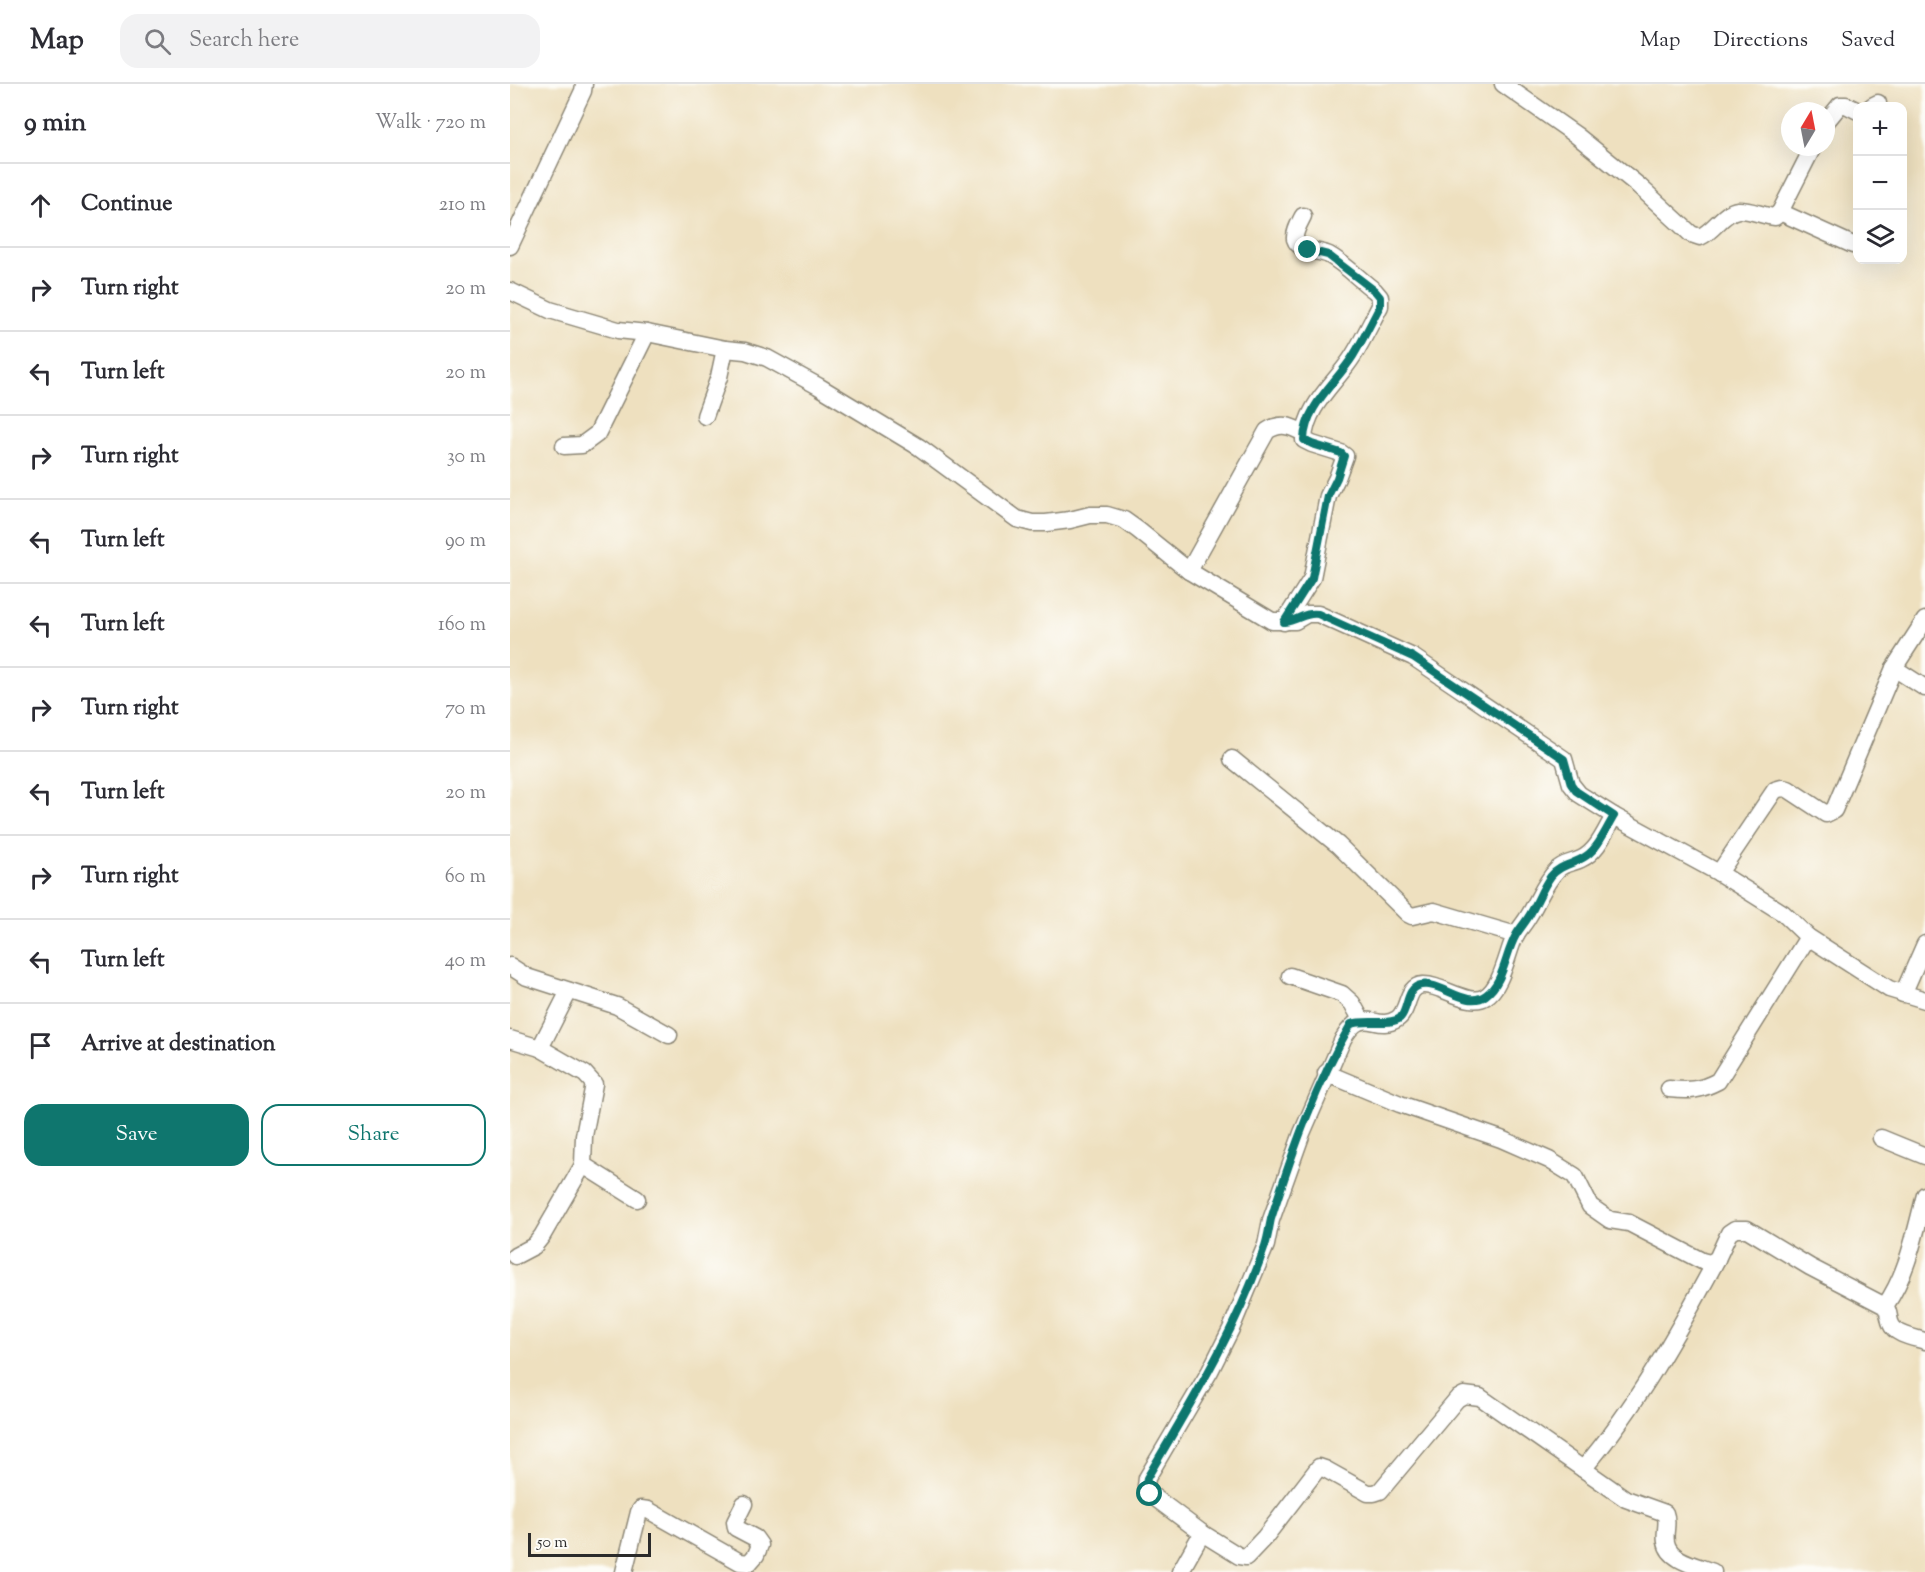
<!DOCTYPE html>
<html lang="en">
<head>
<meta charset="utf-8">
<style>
	:root { --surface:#fff; --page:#f2f2f3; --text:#2b2b33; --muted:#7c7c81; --line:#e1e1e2; --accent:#0f766e }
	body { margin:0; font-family:"Sorts Mill Goudy",serif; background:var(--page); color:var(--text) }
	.controls { position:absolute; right:18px; top:18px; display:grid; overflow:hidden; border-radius:12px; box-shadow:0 6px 24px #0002 }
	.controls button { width:54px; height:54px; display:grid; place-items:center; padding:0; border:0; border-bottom:2px solid var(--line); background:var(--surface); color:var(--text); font:30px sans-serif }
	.compass { position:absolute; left:1271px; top:18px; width:54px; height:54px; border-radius:50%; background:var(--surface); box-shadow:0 6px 24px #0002; rotate:10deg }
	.scale { position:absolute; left:18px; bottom:15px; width:123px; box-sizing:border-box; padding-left:6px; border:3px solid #2b2b2b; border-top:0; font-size:16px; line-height:21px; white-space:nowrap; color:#2b2b2b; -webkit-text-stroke:4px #fdfcf7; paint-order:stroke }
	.stop { position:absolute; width:18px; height:18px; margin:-14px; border:4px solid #0f766e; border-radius:50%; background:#fff }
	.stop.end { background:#0f766e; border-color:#fff; box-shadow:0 2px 6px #0008 }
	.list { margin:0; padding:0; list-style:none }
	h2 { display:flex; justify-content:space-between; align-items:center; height:78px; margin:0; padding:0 24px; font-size:26px }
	h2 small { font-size:20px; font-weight:400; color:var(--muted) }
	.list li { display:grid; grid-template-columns:39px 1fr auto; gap:18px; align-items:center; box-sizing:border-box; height:84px; padding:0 24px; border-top:2px solid var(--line) }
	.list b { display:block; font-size:22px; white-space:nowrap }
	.list em { font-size:20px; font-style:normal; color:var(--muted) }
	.actions { display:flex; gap:12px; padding:18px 24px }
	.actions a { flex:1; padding:14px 0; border:2px solid var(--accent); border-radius:18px; text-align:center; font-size:21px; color:var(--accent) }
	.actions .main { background:var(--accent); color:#fff }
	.icon { flex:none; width:33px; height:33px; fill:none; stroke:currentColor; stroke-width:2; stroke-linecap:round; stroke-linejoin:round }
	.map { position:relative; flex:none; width:1415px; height:1488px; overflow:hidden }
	header { display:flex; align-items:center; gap:36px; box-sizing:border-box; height:84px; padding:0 30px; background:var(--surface); border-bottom:2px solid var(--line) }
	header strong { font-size:28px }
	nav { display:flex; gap:33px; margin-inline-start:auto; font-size:21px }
	.search { width:420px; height:54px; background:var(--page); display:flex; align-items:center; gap:15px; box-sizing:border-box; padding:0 21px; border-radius:18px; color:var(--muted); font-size:22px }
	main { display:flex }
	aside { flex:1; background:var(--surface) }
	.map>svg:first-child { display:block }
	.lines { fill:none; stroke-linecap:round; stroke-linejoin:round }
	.minor-casing { stroke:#8c8675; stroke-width:19 }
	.minor { stroke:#fff; stroke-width:16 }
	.route { stroke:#0f766e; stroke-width:8 }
</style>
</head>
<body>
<header>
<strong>Map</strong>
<div class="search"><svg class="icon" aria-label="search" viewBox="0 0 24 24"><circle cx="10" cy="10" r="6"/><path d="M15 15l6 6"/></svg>Search here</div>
<nav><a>Map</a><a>Directions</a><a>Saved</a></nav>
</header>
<main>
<aside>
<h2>9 min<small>Walk · 720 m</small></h2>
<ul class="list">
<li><svg class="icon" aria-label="ahead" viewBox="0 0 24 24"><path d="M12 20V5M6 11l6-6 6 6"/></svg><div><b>Continue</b></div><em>210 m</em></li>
<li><svg class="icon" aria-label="right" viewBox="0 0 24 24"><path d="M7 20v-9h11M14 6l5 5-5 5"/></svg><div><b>Turn right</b></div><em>20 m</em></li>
<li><svg class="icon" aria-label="left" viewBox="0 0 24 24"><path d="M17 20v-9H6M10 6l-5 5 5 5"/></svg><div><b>Turn left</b></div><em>20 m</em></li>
<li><svg class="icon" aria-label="right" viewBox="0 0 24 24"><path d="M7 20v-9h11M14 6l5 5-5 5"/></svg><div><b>Turn right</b></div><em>30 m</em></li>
<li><svg class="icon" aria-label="left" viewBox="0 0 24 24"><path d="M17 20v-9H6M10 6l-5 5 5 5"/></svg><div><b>Turn left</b></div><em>90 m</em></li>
<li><svg class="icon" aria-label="left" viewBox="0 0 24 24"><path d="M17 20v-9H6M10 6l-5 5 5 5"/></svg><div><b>Turn left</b></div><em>160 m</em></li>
<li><svg class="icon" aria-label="right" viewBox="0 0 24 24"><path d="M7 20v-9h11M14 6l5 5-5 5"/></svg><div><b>Turn right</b></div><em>70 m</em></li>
<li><svg class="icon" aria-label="left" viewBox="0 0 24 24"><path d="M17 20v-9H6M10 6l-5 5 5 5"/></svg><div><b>Turn left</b></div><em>20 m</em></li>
<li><svg class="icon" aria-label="right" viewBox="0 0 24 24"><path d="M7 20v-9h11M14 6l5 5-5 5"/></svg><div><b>Turn right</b></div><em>60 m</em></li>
<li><svg class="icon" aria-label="left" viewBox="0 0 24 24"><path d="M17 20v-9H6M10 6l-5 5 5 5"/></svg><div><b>Turn left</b></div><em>40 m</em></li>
<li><svg class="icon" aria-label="arrive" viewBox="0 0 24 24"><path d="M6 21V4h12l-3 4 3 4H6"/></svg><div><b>Arrive at destination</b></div></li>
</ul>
<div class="actions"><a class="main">Save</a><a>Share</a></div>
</aside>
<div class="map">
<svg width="1415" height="1488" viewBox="0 0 1415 1488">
	<rect width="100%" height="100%" fill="#fdfcf7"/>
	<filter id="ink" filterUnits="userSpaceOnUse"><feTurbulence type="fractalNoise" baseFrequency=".0167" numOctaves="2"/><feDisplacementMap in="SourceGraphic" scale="12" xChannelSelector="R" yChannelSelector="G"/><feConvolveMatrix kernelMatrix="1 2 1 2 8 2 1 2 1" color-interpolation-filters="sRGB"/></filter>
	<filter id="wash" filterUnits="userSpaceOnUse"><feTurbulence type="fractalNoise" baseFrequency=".008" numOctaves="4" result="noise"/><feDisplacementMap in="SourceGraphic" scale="24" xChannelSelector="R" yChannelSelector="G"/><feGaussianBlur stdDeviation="1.35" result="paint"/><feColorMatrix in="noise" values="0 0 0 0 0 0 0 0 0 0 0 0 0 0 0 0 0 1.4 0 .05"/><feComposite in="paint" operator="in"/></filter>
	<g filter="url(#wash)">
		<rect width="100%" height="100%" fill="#eee0bf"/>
	</g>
	<g filter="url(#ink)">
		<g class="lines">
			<g class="minor-casing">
				<g id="minor">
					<path d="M993,0L1066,51L1129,102L1181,150L1190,153C1205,146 1213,128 1228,126C1240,125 1252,132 1265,133L1270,128L1303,63"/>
					<path d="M1362,22L1368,19"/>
					<path d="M1316,38L1330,21H1336L1348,27"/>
					<path d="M1270,128L1343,161"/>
					<path d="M0,162L73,7L74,0"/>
					<path d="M0,207L40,226L108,246L137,249L215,265L235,267L257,274L308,302L409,363L507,435L522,439H536L560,436L580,431H597L614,436L628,446L679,487L762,537H785L797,530H808L903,573L1054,675L1061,700L1069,710L1104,732L1209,789L1273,829L1298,853L1379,905L1415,916"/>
					<path d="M195,332L209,293L215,265"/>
					<path d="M54,362L72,361L87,350L137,249"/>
					<path d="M679,487L757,347C771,338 780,342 794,349"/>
					<path d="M774,538L802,494L818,412L827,394L835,372L831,369L802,360L794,356C795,322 826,299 843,272C853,256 861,239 870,222V213L865,207C850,196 835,180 819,171C809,166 789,168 785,155C784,148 790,138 793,132"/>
					<path d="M1384,584L1415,604"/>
					<path d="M722,675L828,761L898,830L902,832L924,827L1006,851"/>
					<path d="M1209,789L1265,706L1272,704L1278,705L1316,730L1324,726L1384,584L1415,536"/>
					<path d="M0,882L17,893L107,922L159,951"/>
					<path d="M780,892L832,910L842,919L852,937"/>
					<path d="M59,907L30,964L75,990L84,1000L74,1052L73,1081L127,1115"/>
					<path d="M1393,910L1415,860"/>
					<path d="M0,955L30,964"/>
					<path d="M816,989L890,1020L991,1055L1039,1076L1065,1092L1080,1122L1100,1136L1119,1139L1192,1177L1200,1179L1207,1175L1219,1149L1225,1145H1237L1300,1183L1375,1222C1380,1229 1378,1234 1381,1240C1385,1251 1406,1254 1415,1257"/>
					<path d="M1159,1005C1179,1007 1189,1007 1208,997L1298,853"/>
					<path d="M1371,1054L1415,1072"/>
					<path d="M5,1172L24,1162L32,1152L73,1081"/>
					<path d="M1375,1222C1398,1189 1405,1149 1415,1111"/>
					<path d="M692,1449L729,1472L736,1473L755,1453L809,1383L815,1385L858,1409H864L870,1407L947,1315L954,1311L970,1313L1073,1385"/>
					<path d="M114,1488L129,1428L131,1425L138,1426L230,1478L239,1479L246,1471L250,1461L245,1454L226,1444L225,1438L234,1420"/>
					<path d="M670,1488L692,1449L640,1410L636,1402L637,1394L700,1287L721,1245L756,1161L761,1136L792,1049L833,955C854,919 865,949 887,935C900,927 895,902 913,901C931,900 959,923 975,913C992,903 997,869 1005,852C1009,845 1014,840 1018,833C1028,818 1034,799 1047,786C1053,779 1063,779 1071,775C1088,767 1095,747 1104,732"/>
					<path d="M1203,1488C1188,1482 1159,1477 1156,1458C1154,1448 1159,1439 1155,1429L1116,1415L1073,1385C1127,1322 1168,1248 1207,1175"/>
				</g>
			</g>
			<use href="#minor" class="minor"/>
		</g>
	</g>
	<g class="lines" filter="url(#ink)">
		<path class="route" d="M640,1410L636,1402L637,1394C681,1319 727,1245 755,1162C758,1153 759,1144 761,1135C782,1069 806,1000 841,940C856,935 881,942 890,934C899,925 895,904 911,901C931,897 957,926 976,911C994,898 995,870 1006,851C1010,844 1015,839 1019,832C1027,819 1032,804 1041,792C1051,780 1063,781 1076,772C1089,763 1096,745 1104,732L1066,707L1061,700L1054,675L903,573L808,530C794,528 788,537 774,538L802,494L818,412L827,394L834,372L831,369L802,360L794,356C795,322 826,299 843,272C853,256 861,239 870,222V213L865,207L818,171L798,166"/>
	</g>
</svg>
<div class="controls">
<button>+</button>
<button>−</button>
<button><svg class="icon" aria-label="layers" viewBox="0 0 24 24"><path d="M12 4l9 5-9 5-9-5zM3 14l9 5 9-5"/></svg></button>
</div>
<svg class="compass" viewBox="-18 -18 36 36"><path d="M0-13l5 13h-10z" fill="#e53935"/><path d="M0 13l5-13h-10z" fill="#7c7c81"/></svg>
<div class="scale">50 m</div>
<div class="stop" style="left:640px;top:1410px"></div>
<div class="stop end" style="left:798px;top:166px"></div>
</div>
</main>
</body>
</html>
